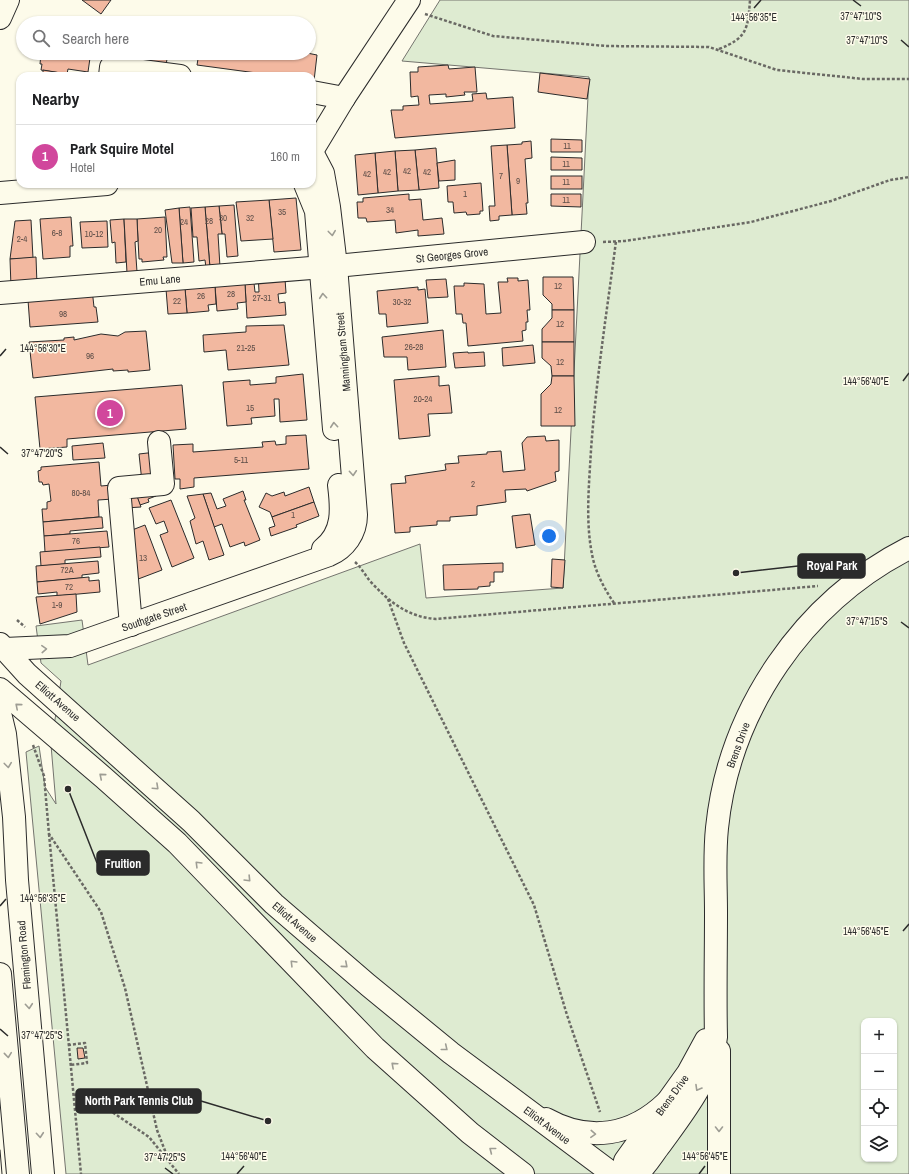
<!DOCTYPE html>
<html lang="en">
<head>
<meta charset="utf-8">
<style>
	:root { --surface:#fff; --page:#f6f6f6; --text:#202124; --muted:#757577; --line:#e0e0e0; --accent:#c62828 }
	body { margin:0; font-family:"Archivo Narrow",sans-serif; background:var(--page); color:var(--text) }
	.controls { position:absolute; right:12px; bottom:12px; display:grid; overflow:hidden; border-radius:8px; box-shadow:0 1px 3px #0004 }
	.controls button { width:36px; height:36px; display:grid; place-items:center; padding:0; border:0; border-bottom:1px solid var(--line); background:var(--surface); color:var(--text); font:20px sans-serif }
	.you { position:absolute; left:549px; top:536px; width:14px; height:14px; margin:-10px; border:3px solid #fff; border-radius:50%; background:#1a73e8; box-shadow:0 0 0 6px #1a73e833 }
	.badge { display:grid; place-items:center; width:26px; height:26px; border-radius:50%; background:var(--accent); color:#fff; font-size:13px; font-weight:700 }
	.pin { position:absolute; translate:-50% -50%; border:2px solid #fff; box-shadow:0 1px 4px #0006 }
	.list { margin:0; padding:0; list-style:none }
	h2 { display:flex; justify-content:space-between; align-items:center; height:52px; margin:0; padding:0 16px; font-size:17px }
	h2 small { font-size:13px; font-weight:400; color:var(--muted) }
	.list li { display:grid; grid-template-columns:26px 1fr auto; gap:12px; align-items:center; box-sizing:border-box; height:64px; padding:0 16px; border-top:1px solid var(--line) }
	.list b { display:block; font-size:15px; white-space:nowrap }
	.list p { margin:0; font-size:13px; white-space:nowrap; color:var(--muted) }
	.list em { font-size:13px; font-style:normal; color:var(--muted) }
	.icon { flex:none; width:22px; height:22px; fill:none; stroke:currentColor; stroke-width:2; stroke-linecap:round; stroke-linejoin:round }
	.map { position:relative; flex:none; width:909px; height:1174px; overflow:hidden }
	.search { position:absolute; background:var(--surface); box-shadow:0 1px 3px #0004; left:16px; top:16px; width:300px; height:44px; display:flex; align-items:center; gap:10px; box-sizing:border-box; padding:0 14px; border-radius:22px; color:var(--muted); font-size:15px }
	.panel { position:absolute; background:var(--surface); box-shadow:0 1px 3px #0004; left:16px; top:72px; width:300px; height:116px; border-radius:12px }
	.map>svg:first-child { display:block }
	.green { fill:#deebd1; stroke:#74746e; fill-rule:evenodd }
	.building { fill:#f2b8a0; stroke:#2b2b2b }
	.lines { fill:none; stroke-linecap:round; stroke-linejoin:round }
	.minor-casing { stroke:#2b2b2b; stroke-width:24 }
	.major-casing { stroke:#2b2b2b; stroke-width:24 }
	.highway-casing { stroke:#2b2b2b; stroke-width:24 }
	.path { stroke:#6a6964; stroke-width:2.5; stroke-dasharray:3 2; stroke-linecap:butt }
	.minor { stroke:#fdfbea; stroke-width:22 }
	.major { stroke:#fdfbea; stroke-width:22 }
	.highway { stroke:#fdfbea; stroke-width:22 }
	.tram { stroke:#2b2b2b; stroke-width:1 }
	.oneway { stroke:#9e9d94 }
	.ticks { fill:none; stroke:#2b2b2b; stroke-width:1.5 }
	.labels { text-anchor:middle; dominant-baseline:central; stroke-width:3; stroke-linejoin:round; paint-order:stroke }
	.number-label { font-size:9px; fill:#5d4e48 }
	.street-label { font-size:11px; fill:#2b2b2b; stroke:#fdfbea }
	.ticks-label { font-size:10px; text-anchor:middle; fill:#2b2b2b; stroke:#fdfbea; stroke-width:3; stroke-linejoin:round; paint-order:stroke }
	.leader { fill:none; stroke:#2b2b2b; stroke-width:1.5 }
	.callout-dot { fill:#2b2b2b; stroke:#fdfbea; stroke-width:1.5 }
	.callout { fill:#2b2b2b; stroke:#2b2b2b; stroke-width:1.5 }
	.callout-label { font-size:12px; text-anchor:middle; font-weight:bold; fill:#fff }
</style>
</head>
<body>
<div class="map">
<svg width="909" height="1174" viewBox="0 0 909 1174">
	<rect width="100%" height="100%" fill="#fdfbea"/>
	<path class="green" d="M440,0H909V1174H66L26,752L39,746L45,787L56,804L51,745L61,681L41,663L36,626L82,620L88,665L420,544L426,598L563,588L589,77L402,61ZM864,1021H894V1159H864Z"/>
	<g class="building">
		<path d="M82,0H111L101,14Z"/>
		<path d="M44,53H59L90,58L88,72L68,69L67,74L41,70L42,64H40L41,54Z"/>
		<path d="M133,53L168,54L165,70L131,63Z"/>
		<path d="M199,53H307L317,55L314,81H312V76H279L197,65Z"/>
		<path d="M448,65L449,69L475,67L477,92H464L465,95L446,97V94L429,95L430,104L473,101L472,94L486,93L487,99L513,97L515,128L395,138L391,110H403V106L419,105L418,96L411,97L410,72H418V67Z"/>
		<path d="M43,70L67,74L77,75L43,76Z"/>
		<path d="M540,73L590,79L587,99L538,92Z"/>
		<path d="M551,139L582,140V152H551Z"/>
		<path d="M531,141L532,158L525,159L528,203H526L527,214L512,215L507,145L522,144V142Z"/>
		<path d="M507,145L512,215L499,216V220L490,221L489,206H495L491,146Z"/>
		<path d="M436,148L439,188L419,190L415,150Z"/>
		<path d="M415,150L419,190L398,191L395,151Z"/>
		<path d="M395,151L398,191L378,193L375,153Z"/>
		<path d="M375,153L378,193L358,195L355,155Z"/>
		<path d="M551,157L582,158V170H551Z"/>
		<path d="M455,160V180L439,181L437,163Z"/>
		<rect x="551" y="176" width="31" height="13"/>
		<path d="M481,183L483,211H480V214L467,215L466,212L454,213L453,202H448L447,186Z"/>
		<path d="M409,194V200L421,199L423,220L442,218L444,234L418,236V230L396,233L395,220L367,222L366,218H358L357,202H363V198Z"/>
		<path d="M551,194H581V207L551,206Z"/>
		<path d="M296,198L301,250L274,252L269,200Z"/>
		<path d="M269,200L273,239L241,241L236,202Z"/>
		<path d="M234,205L238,256L227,257L225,234H222L219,206Z"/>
		<path d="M219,206L222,234H218L220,267L210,268L205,207Z"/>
		<path d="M190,207L194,262L183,263L179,208Z"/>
		<path d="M205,207L210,268H206L205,260L199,261L197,237H193L191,208Z"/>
		<path d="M179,208L183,263H172L165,210Z"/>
		<path d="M71,217L73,246H70V257L43,259L40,219Z"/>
		<path d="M165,217L167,257H163L164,260L142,262V259H139L137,219Z"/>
		<path d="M124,219L126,262L116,263L115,242L112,243L110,220Z"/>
		<path d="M124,219H137L138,241L135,242L137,272L127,273Z"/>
		<path d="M31,220L33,258L10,259L15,221Z"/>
		<path d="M107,221L108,247L82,248L80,222Z"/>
		<path d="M36,257L37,285L11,287L10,259Z"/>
		<path d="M258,273L285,279L286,293L278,294L279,303L285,302L286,315L247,318L245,284L254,283L255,292H259Z"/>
		<path d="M543,277H573L574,310H552V304L543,295Z"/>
		<path d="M507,278H518V281L528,280L530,310H527L528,322H526V330L522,331L523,341L468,346L466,323H463L462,314H456L454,286H464V283L484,284L486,314L501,313L498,282H508Z"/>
		<path d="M446,279L448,297L428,298L426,280Z"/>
		<path d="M245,284L246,302L237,303L238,309L217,311L215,286Z"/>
		<path d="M215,286L216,304L208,305L209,311L187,313L185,288Z"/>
		<path d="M418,287V290L425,289L428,323L387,327L386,314H379L377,291Z"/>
		<path d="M185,288L187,313L168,314L166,289Z"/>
		<path d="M92,289L94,307H96L98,322L30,327L28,300Z"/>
		<path d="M552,310H574V342H542V329L552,318Z"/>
		<path d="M284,325L289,365L228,370L226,350L204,352L203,335L246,332V326Z"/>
		<path d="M443,330L446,367L408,370L407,357H384L382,337Z"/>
		<path d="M146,331L150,370L128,372V370L113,371V369L33,378L29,342L64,340V338L74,337V340L101,334L118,336L125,332Z"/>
		<path d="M542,342H574V376H552L551,366L542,358Z"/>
		<path d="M533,345L535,363L503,366L502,348Z"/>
		<path d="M468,352V353L484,352L485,366L455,368L453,353Z"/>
		<path d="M303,374L307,420L280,422L279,399H274L275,416L251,418L252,424L227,426L223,382L250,380V385L276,383V377Z"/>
		<path d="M439,376V386L449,385L452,413L428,414L430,436L399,439L394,380Z"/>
		<path d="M552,376H574L575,426H541V394L551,384Z"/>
		<path d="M182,385L186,429L67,439V447L40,449L35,397Z"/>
		<path d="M306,435L309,469L194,478V487L180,489V479H175L173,445L193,444V452L263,447L262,442L275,441L276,445L286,444V436Z"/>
		<path d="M545,436L546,441L559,440V471L555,472L556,481L527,491L526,489L505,490L506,502L477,506V515L450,517V521H437V525L410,527V532L395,533L391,484L406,483L405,476L446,470L445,464L459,463L458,456L487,454V452L501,451L503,472L525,470L522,443L527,437Z"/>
		<path d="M103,443L105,458L73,460L72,446Z"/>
		<path d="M156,452L159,480L142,482L139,454Z"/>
		<path d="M99,462L101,486L112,485L113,499L98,500L99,517L43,522L42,509H47V502L51,501L49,484L43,485L42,482H39L38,471L41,470V467Z"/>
		<path d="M309,487L314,502L272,517L270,512L259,507L266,493L272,496L284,492L285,496Z"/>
		<path d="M153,490L156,496L148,499L149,502L140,505L135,491Z"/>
		<path d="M135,491L141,507L125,508Z"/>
		<path d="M243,491L246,500H244L260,540L245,546L244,542L230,547L222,524L214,527L203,494L211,493L217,509L226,506L223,499Z"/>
		<path d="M203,494L224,555L209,560L203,541L196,544L190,521L195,518L187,496Z"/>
		<path d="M171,500L194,558L172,567L160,535L168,532L164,521L156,524L149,508Z"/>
		<path d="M314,502L319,516L296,525L297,527L271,536L269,528L275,526L272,517Z"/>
		<path d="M530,514L535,545L516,548L512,516Z"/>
		<path d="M99,517H102L103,528L70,531V534L44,536L43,522Z"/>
		<path d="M145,525L162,570L133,581L127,532Z"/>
		<path d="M107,531L109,547L45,552L44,536Z"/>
		<path d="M100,547L101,557L65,560V564L41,566L40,552Z"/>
		<path d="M552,559L565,560L563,588L551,587Z"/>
		<path d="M98,561L99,573L82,575V578L37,582L36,566Z"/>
		<path d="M503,563V572H494V582H490V586L478,587V589L444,590L443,565Z"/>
		<path d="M89,577V581L99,580L100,592L57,596V592L38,594L37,582Z"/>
		<path d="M76,594L77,612L40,624L36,597Z"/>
		<path d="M77,1048H83L85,1058L78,1059Z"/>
	</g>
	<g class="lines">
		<g class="minor-casing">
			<g id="minor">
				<path d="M110,76L111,67L180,76"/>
				<path d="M312,92L344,98"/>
				<path d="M312,151L344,98L409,0"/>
				<path d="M305,184L316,211L334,429"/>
				<path d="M0,193L107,184"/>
				<path d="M0,293L336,266L584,242"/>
				<path d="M323,549C344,533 342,509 339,485"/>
				<path d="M131,625L119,488L163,484L159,442"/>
				<path d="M5,649L70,646L329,555C345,548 356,533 356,515L336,266L329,207L323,173L312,152"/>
				<path d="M719,1051V1174"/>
				<path d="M546,1119C589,1143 632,1136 667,1102"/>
				<path d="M622,1174L625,1161L688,1073L706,1040"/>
				<path d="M637,1174C646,1166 653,1154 660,1145C683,1113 712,1078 716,1037C715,996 716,954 716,913C716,885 714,856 717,828C729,710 803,602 909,548"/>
			</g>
		</g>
		<g class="major-casing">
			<path id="major" d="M0,713L5,734L14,817L17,880L43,1174"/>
		</g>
		<g class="highway-casing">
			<g id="highway">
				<path d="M0,18L8,0"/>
				<path d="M0,644L27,674L191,821L274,904L368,985L451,1053L613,1174"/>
				<path d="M0,689L104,778L177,843L375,1048L470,1133L523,1174"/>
				<path d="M0,974L18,1174"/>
			</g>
		</g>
		<g class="path">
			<path d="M425,14L493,36L606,46L709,47L777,70L863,79H909"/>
			<path d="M719,49C747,38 748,29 750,0"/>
			<path d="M603,242L625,241L751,222L831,201L890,180L909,177"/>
			<path d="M355,562C361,567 365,575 370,581C389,602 408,617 436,619L818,586"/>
			<path d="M388,599L404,643L534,905L567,1015L600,1112"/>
			<path d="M614,603C605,590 597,575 593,559C585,524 589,486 591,450C596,380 607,311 616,241"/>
			<path d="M17,620L25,627"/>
			<path d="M33,745L44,776L49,834L101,912L125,988L157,1130L169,1161"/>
			<path d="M49,834L81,1174"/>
			<path d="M68,1045L85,1043L87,1063L70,1065"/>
			<path d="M74,1095L84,1093L149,1137L179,1174"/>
		</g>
		<use href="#minor" class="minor"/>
		<use href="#major" class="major"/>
		<use href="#highway" class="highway"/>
		<path class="tram" d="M0,1150L2,1174"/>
	</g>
	<defs><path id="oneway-chevron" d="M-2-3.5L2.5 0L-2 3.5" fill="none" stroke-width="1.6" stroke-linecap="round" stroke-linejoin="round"/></defs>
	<g class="oneway">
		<use href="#oneway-chevron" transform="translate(332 233) rotate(83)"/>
		<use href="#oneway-chevron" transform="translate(323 296) rotate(-95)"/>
		<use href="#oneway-chevron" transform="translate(334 425) rotate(-95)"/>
		<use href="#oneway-chevron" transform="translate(353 473) rotate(86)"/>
		<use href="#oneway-chevron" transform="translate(44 649) rotate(-3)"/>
		<use href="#oneway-chevron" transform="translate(18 706) rotate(-139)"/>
		<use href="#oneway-chevron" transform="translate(8 765) rotate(83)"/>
		<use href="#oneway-chevron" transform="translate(102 776) rotate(-140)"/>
		<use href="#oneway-chevron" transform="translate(156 787) rotate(43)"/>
		<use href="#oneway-chevron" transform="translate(198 864) rotate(-135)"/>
		<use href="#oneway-chevron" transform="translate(248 879) rotate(46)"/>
		<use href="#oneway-chevron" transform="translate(293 963) rotate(-135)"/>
		<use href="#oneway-chevron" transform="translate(345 965) rotate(41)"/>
		<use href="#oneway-chevron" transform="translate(29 1006) rotate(85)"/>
		<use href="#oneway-chevron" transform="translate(445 1048) rotate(39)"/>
		<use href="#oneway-chevron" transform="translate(8 1055) rotate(84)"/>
		<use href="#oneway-chevron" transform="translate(394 1065) rotate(-138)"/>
		<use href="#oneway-chevron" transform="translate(698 1088) rotate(120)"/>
		<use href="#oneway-chevron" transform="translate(719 1129) rotate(90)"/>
		<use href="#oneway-chevron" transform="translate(593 1134) rotate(3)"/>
		<use href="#oneway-chevron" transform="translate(40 1135) rotate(85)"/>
		<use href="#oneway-chevron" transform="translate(492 1150) rotate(-142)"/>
	</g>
	<path class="ticks" d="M853,0L861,6M754,8L761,0M901,40L909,47M0,356L6,349M903,381L909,373M0,447L8,454M901,622L909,628M0,906L6,899M903,931L909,924M0,1029L8,1036M165,1168L173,1174M237,1174L244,1166M699,1174L705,1166"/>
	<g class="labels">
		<g class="number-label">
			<text x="567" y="146">11</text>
			<text x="566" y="164">11</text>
			<text x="407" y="171">42</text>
			<text x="387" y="172">42</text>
			<text x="427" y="172">42</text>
			<text x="367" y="174">42</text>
			<text x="501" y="176">7</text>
			<text x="518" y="181">9</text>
			<text x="566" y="182">11</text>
			<text x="465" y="194">1</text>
			<text x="566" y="200">11</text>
			<text x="390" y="210">34</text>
			<text x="282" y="212">35</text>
			<text x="223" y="218">30</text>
			<text x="250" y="218">32</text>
			<text x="209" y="221">28</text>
			<text x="184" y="222">24</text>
			<text x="158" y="230">20</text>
			<text x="57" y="233">6-8</text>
			<text x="94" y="234">10-12</text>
			<text x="22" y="239">2-4</text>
			<text x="558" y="286">12</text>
			<text x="231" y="294">28</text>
			<text x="201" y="296">26</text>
			<text x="262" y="298">27-31</text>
			<text x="177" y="301">22</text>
			<text x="402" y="302">30-32</text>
			<text x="63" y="314">98</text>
			<text x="560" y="324">12</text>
			<text x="414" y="347">26-28</text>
			<text x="246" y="348">21-25</text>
			<text x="90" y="356">96</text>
			<text x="560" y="362">12</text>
			<text x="423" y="399">20-24</text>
			<text x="250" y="408">15</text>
			<text x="558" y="410">12</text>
			<text x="241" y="460">5-11</text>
			<text x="473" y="484">2</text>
			<text x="81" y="493">80-84</text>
			<text x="293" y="515">1</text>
			<text x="76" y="541">76</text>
			<text x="143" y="558">13</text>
			<text x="67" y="570">72A</text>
			<text x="69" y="587">72</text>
			<text x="57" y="605">1-9</text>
		</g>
		<g class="street-label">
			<text transform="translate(452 255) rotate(-6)">St Georges Grove</text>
			<text transform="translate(160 280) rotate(-5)">Emu Lane</text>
			<text transform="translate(343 352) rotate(-95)">Manningham Street</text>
			<text transform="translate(154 617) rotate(-19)">Southgate Street</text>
			<text transform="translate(58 701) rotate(41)">Elliott Avenue</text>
			<text transform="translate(738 745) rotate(-70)">Brens Drive</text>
			<text transform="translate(295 922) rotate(41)">Elliott Avenue</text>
			<text transform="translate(24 955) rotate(-95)">Flemington Road</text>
			<text transform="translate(672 1095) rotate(-54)">Brens Drive</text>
			<text transform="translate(547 1125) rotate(37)">Elliott Avenue</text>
		</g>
	</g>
	<g class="ticks-label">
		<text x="861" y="20">37°47'10"S</text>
		<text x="754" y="21">144°56'35"E</text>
		<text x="867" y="44">37°47'10"S</text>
		<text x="43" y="352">144°56'30"E</text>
		<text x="866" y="385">144°56'40"E</text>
		<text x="42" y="457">37°47'20"S</text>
		<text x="867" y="625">37°47'15"S</text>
		<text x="43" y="902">144°56'35"E</text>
		<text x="866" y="935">144°56'45"E</text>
		<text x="42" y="1039">37°47'25"S</text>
		<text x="244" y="1160">144°56'40"E</text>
		<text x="705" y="1160">144°56'45"E</text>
		<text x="165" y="1161">37°47'25"S</text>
	</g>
	<path class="leader" d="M736 573L798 566M68 789L97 863M268 1121L201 1101"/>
	<g class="callout-dot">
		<circle cx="736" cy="573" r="4"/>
		<circle cx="68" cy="789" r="4"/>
		<circle cx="268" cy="1121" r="4"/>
	</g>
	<g class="callout">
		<rect x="798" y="554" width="67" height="24" rx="4"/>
		<rect x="97" y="851" width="52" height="24" rx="4"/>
		<rect x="76" y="1089" width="125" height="24" rx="4"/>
	</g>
	<g class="callout-label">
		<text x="832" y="570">Royal Park</text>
		<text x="123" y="868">Fruition</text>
		<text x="139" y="1105">North Park Tennis Club</text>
	</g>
</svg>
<div class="controls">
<button>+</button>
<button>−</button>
<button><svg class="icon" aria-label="locate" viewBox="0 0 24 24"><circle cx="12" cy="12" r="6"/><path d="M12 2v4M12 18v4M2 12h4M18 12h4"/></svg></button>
<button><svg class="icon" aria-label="layers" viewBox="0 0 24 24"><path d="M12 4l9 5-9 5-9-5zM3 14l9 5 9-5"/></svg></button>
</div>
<div class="you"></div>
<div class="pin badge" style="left:110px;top:413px;background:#d1479c">1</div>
<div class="search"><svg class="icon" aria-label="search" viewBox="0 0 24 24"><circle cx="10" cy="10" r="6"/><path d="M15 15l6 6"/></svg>Search here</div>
<section class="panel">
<h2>Nearby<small></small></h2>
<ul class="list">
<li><span class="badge" style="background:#d1479c">1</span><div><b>Park Squire Motel</b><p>Hotel</p></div><em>160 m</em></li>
</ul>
</section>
</div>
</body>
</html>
